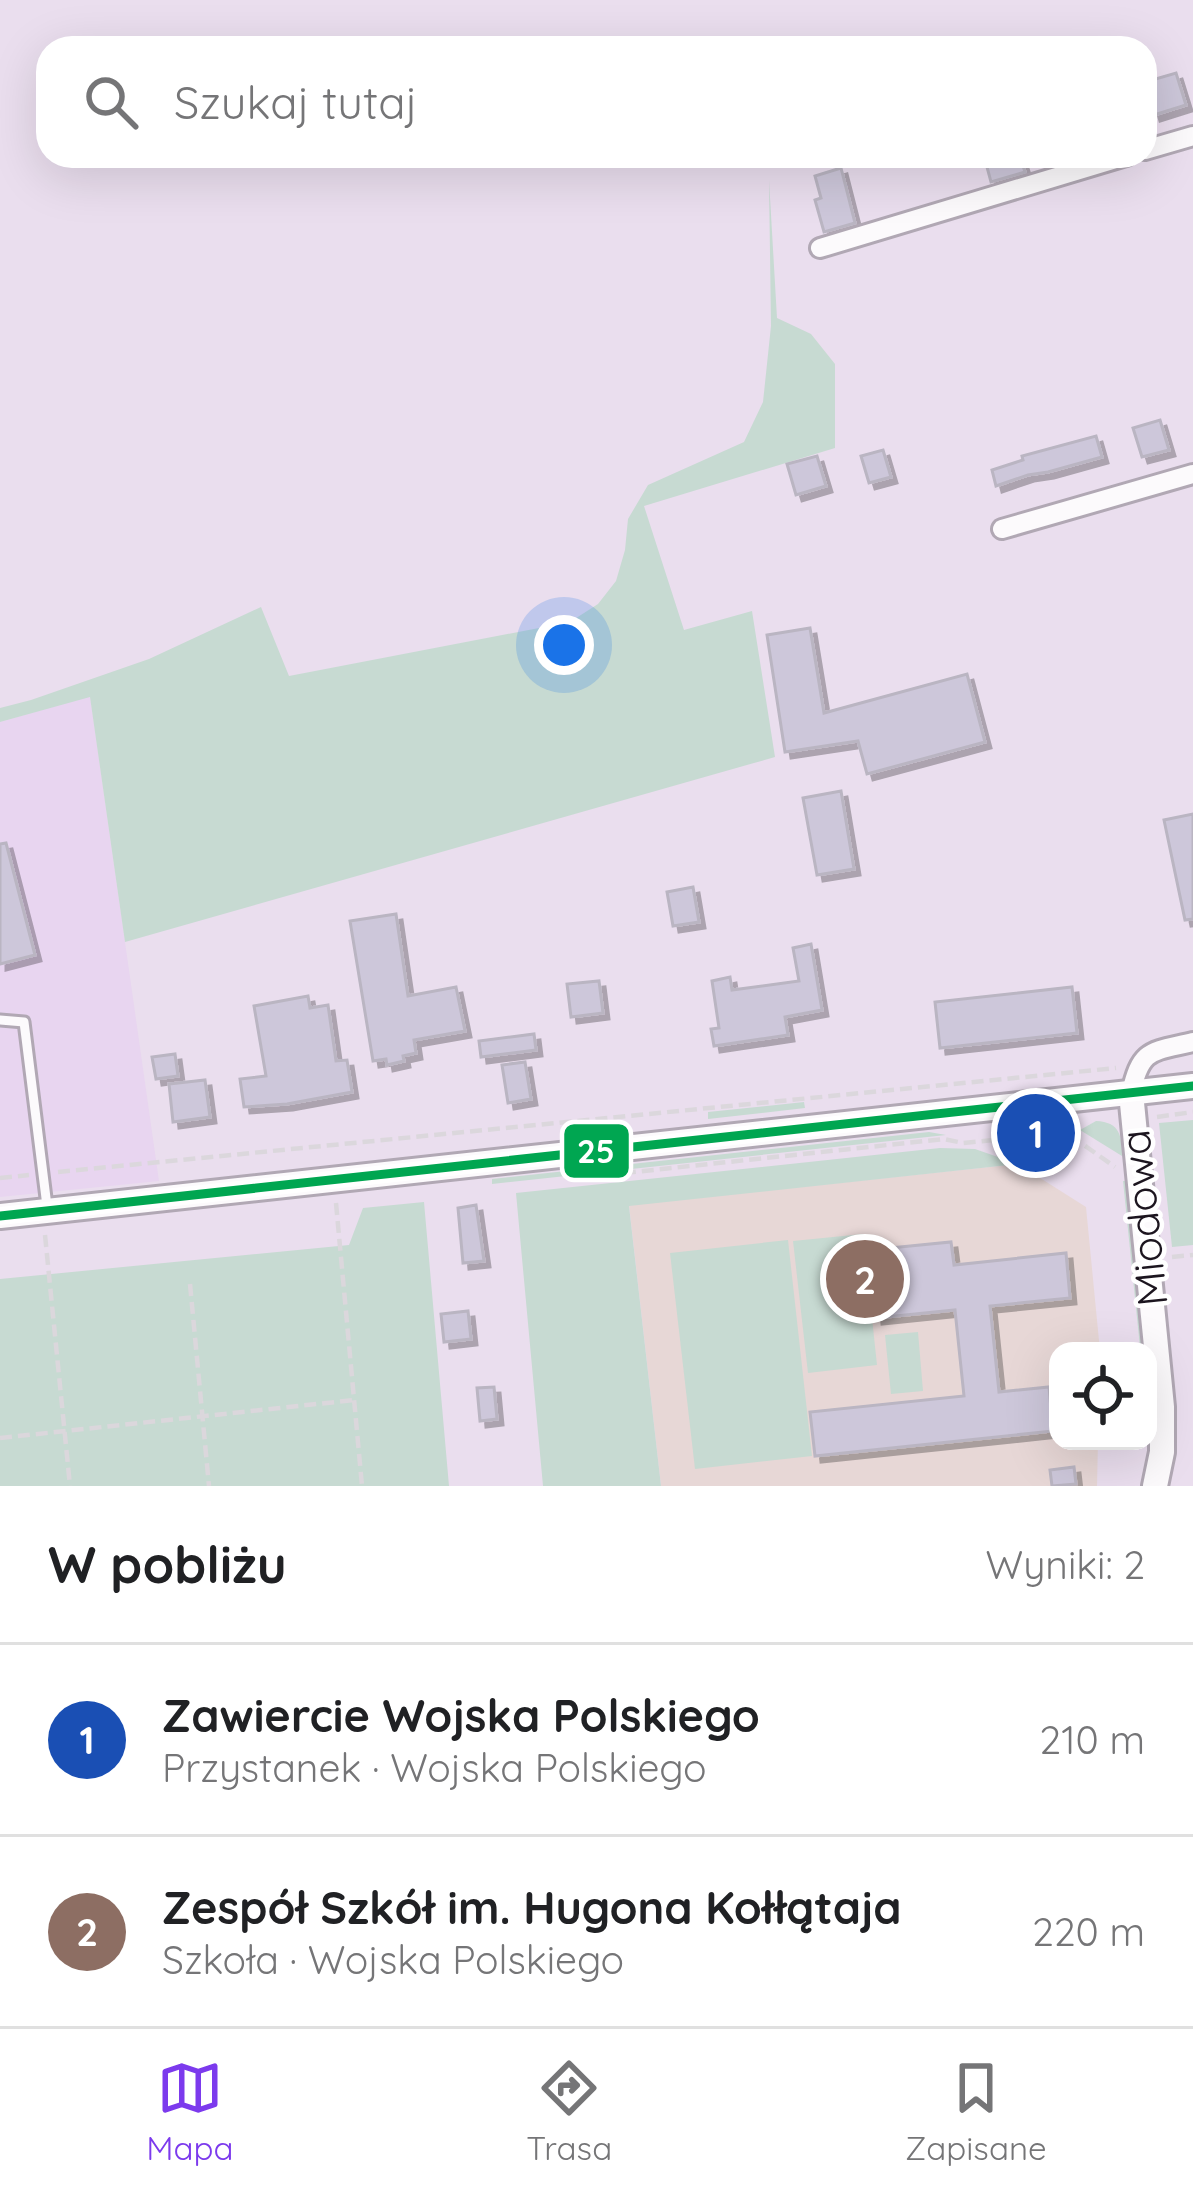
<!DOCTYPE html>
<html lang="pl">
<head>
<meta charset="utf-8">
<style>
	:root { --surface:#fff; --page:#f2f2f2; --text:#202124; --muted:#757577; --line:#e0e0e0; --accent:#7c3aed }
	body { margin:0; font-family:Quicksand,sans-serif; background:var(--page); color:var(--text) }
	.controls { position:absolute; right:36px; bottom:36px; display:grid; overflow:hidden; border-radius:24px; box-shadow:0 12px 48px #0002 }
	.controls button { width:108px; height:108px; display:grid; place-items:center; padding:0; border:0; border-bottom:3px solid var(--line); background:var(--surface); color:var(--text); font:60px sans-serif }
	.you { position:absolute; left:564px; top:645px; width:42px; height:42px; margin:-30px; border:9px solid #fff; border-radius:50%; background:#1a73e8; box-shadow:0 0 0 18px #1a73e833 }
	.badge { display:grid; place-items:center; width:78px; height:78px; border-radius:50%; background:var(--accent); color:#fff; font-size:39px; font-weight:700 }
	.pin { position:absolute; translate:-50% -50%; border:6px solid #fff; box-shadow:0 3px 12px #0006 }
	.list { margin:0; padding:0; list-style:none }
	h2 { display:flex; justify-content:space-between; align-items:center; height:156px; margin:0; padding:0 48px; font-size:51px }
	h2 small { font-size:39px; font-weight:400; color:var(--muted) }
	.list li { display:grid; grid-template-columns:78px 1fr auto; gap:36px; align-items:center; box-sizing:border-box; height:192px; padding:0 48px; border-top:3px solid var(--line) }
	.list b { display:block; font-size:45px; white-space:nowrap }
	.list p { margin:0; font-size:39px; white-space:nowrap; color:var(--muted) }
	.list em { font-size:39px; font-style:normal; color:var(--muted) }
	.icon { flex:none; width:66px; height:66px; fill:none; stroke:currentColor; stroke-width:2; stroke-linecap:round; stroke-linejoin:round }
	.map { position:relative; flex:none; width:1193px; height:1486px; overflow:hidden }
	.search { position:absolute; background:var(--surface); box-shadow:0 12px 48px #0002; left:36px; right:36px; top:36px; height:132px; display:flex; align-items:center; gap:30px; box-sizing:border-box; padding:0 42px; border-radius:36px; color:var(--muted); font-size:45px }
	.sheet { height:540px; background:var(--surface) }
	nav { display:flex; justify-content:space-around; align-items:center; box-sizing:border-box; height:168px; border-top:3px solid var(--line); background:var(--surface); font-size:33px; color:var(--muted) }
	nav a { display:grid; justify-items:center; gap:6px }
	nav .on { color:var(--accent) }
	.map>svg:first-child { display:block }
	.built { fill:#e8d5f0 }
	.education { fill:#e7d7d6 }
	.green { fill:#c7dad2 }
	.building { fill:#cdc7da; stroke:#bab5c2; stroke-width:3; filter:url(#shadow) }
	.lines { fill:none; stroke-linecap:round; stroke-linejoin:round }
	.lane-casing { stroke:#b1a8b4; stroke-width:15 }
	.street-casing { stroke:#b1a8b4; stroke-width:24 }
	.secondary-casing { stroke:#b1a8b4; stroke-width:30 }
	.path { stroke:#dbd7dc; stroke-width:4.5; stroke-dasharray:12 6; stroke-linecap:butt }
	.lane { stroke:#fcfafc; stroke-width:9 }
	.street { stroke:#fcfafc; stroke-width:18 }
	.secondary { stroke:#fcfafc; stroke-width:24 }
	.bus-1-casing { stroke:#fff; stroke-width:18 }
	.bus-1 { stroke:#00a651; stroke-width:9 }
	.labels { text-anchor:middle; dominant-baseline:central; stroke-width:9; stroke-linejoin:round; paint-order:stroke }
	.street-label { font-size:42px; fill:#1c151f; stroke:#fff }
	.line-badge { stroke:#fff; stroke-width:4.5 }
	.badge-label { font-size:33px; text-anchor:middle; font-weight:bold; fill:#fff }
</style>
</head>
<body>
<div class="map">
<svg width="1193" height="1486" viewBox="0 0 1193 1486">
	<defs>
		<filter id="shadow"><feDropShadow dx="6" dy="6" stdDeviation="0" flood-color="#0004"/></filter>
	</defs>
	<rect width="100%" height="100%" fill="#eadeee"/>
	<path class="built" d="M90,696L159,1181L0,1197V722Z"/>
	<path class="education" d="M1018,1164L1086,1207L1100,1351H1058V1441H1098L1097,1486H661L629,1205Z"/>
	<g class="green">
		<path d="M769,180L777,318L811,334L835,364V448L644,506L684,630L752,611L775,757L125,942L90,697L0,722V708L31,700L149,659L261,607L289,676L570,622L598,604L616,581L625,550L628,519L648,485L744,442L763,402L771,326Z"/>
		<path d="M804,1102L805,1108L708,1119V1112Z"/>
		<path d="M1193,1120V1245L1172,1247L1159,1123Z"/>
		<path d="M1096,1121C1120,1122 1122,1136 1122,1156L1080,1130Z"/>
		<path d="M929,1132L946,1135L492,1184V1179Z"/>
		<path d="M940,1148L975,1149L1018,1164L629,1206L661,1486H543L516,1193Z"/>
		<path d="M1123,1181H1128L1143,1348L1140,1347Z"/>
		<path d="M424,1202L449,1486H0V1279L349,1245L363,1208Z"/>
		<path d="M863,1234L877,1365L808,1373L793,1241Z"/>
		<path d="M788,1240L812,1456L695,1469L670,1253Z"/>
		<path d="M918,1332L923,1391L891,1394L885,1335Z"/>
	</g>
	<g class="building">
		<path d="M1176,73L1186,105L1154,115L1145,82Z"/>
		<path d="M984,156H1020L1025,172L991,182Z"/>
		<path d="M841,168L855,223L824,232L815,200L821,198L815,176Z"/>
		<path d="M1160,420L1169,450L1142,457L1133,428Z"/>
		<path d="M1096,436L1102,457L1048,472L1028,475L996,486L992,470L1023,460L1022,456Z"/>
		<path d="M883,450L891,477L869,483L861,456Z"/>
		<path d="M817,456L826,486L796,495L787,464Z"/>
		<path d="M810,628L824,713L967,674L985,742L867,774L858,741L785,752L767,635Z"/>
		<path d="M841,791L854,869L817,875L803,798Z"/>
		<path d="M1193,814V919L1185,920L1164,820Z"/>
		<path d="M6,843L35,955L0,964V844Z"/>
		<path d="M693,887L699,922L673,926L667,892Z"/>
		<path d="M396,914L408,996L456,987L465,1031L414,1040L416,1053L403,1056L404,1061L387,1065L386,1059L373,1061L350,921Z"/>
		<path d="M811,944L822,1010L785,1017L788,1035L714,1046L711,1029L719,1028L712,981L730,977L732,990L799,981L793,948Z"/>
		<path d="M599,981L603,1013L571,1017L567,984Z"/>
		<path d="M1072,987L1077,1033L940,1048L935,1002Z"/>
		<path d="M308,996L310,1008L328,1005L336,1061L347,1060L352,1092L287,1104L244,1107L240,1079L266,1076L254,1006Z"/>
		<path d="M534,1034L536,1050L481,1057L479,1041Z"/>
		<path d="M175,1054L178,1076L156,1079L152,1057Z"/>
		<path d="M525,1062L531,1099L508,1103L502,1065Z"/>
		<path d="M205,1080L210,1117L173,1122L169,1084Z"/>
		<path d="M476,1205L484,1261L463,1263L458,1208Z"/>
		<path d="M951,1242L954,1265L1066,1253L1070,1298L990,1306L999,1392L1049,1387L1053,1431L815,1456L810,1412L964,1396L955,1310L876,1318L869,1250Z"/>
		<path d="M468,1311L471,1339L444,1342L441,1314Z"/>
		<path d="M494,1387L497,1419L480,1421L477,1388Z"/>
		<path d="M1074,1467L1076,1484L1052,1486L1050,1470Z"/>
	</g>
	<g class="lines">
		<g class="lane-casing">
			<path id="lane" d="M0,1020L24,1022L47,1206"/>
		</g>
		<g class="street-casing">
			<g id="street">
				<path d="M1145,150L1193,136"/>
				<path d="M820,248L1126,156"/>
				<path d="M1002,529L1193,474"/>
				<path d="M1131,1093C1141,1048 1151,1052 1193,1042"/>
			</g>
		</g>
		<g class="secondary-casing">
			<g id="secondary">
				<path d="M1131,1093L1162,1407V1452L1155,1486"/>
				<path d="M0,1216L1193,1086"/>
			</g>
		</g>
		<g class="path">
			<path d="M1157,1117L1193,1112"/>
			<path d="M58,1172L1116,1068"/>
			<path d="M606,1175L944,1139L963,1143L1067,1133L1115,1167"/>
			<path d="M0,1178L29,1175"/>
			<path d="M336,1203L362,1486"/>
			<path d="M45,1235L70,1486"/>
			<path d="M1172,1257L1193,1255"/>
			<path d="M190,1284L209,1486"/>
			<path d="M0,1438L354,1400"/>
		</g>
		<use href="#lane" class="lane"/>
		<use href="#street" class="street"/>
		<use href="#secondary" class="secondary"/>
		<g class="bus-1-casing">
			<path id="bus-1" d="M0,1216L1193,1086"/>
		</g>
		<use href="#bus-1" class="bus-1"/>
	</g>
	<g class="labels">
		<g class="street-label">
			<text transform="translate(1143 1218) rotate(-96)">Miodowa</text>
		</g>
	</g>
	<rect class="line-badge" x="562" y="1122" width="69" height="58" rx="12" fill="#00a651"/>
	<g class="badge-label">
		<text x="596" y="1163">25</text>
	</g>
</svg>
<div class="controls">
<button><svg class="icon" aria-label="locate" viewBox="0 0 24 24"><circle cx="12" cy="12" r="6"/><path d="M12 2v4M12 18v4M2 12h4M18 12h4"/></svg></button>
</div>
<div class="you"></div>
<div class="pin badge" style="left:1036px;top:1133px;background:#1a4fb4">1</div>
<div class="pin badge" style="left:865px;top:1279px;background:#8d6e63">2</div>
<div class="search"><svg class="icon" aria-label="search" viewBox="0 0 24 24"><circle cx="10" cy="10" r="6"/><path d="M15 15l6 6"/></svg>Szukaj tutaj</div>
</div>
<section class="sheet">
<h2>W pobliżu<small>Wyniki: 2</small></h2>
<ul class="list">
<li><span class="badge" style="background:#1a4fb4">1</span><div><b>Zawiercie Wojska Polskiego</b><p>Przystanek · Wojska Polskiego</p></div><em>210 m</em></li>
<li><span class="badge" style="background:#8d6e63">2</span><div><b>Zespół Szkół im. Hugona Kołłątaja</b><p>Szkoła · Wojska Polskiego</p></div><em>220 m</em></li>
</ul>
</section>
<nav>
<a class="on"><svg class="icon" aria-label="map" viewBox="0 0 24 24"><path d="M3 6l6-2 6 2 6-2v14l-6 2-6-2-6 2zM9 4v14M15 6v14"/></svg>Mapa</a>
<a><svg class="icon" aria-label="directions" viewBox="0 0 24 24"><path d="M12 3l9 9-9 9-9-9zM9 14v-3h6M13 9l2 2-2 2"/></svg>Trasa</a>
<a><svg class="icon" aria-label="saved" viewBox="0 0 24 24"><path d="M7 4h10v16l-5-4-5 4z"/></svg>Zapisane</a>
</nav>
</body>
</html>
